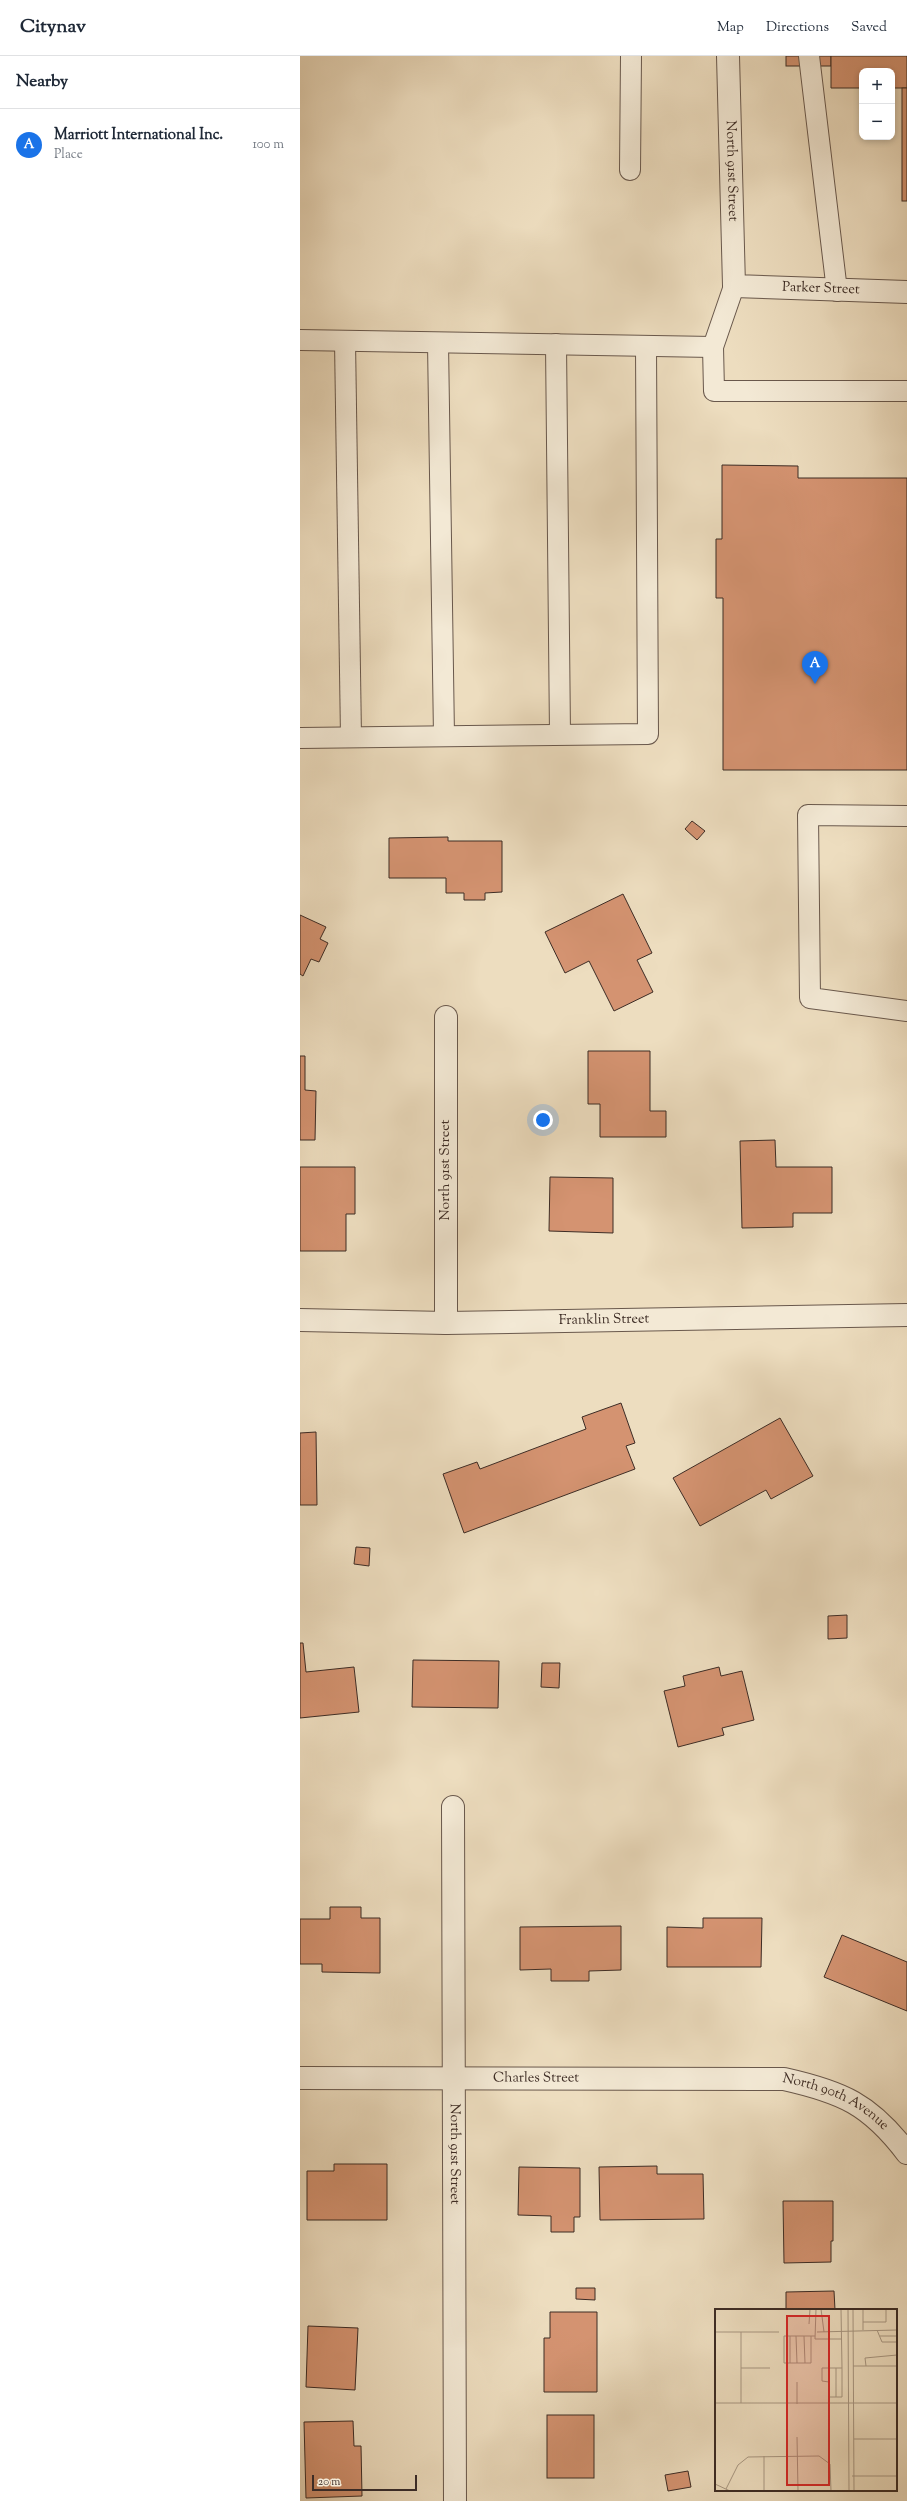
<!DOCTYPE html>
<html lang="en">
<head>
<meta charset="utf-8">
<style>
	:root { --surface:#fff; --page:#f6f6f7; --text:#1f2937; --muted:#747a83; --line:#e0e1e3; --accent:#1a73e8 }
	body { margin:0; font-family:"Sorts Mill Goudy",serif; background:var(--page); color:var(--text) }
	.controls { position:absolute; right:12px; top:12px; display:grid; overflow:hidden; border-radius:8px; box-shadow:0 2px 6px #0003 }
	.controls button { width:36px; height:36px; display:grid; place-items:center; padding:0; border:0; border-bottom:1px solid var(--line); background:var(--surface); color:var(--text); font:20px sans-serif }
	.scale { position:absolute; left:12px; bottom:10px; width:105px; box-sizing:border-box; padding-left:4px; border:2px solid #3d2c25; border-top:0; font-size:11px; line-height:14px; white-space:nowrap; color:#3d2c25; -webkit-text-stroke:3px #f3e9d5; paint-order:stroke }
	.you { position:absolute; left:243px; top:1064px; width:14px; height:14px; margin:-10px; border:3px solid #fff; border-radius:50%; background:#1a73e8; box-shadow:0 0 0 6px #1a73e833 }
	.badge { display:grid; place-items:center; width:26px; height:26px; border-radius:50%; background:var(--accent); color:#fff; font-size:13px; font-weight:700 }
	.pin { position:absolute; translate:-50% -33px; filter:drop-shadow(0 1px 2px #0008) }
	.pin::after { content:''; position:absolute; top:21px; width:14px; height:12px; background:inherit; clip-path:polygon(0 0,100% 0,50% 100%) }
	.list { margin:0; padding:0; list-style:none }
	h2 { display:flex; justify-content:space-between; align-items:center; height:52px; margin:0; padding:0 16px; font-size:17px }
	h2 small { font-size:13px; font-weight:400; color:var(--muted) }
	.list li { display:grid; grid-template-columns:26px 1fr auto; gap:12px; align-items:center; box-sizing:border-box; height:72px; padding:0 16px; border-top:1px solid var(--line) }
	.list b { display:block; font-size:15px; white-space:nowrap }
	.list p { margin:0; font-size:13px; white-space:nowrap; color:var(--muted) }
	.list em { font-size:13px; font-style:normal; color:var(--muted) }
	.map { position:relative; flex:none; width:607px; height:2445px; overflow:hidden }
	header { display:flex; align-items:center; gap:24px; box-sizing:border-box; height:56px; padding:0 20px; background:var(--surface); border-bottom:1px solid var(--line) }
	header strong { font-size:19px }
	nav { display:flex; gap:22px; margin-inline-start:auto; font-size:14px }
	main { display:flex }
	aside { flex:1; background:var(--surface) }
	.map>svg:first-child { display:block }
	.building { fill:#d49371; stroke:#3d2c25 }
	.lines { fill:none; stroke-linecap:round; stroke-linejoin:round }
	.lane-casing { stroke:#69584c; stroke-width:22 }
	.street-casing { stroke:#69584c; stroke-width:24 }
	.lane { stroke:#f3e9d5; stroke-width:20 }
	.street { stroke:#f3e9d5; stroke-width:22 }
	.labels { text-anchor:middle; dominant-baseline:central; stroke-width:4; stroke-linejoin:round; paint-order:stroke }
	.street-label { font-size:14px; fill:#3d2c25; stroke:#f3e9d5 }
	.inset-road { fill:none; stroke:#a79681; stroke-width:1 }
	.view { fill:#d62828; fill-opacity:0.15; stroke:#d62828; stroke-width:2 }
	.inset-edge { fill:none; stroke:#3d2c25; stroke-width:2 }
</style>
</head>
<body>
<header>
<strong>Citynav</strong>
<nav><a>Map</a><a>Directions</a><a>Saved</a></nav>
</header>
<main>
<aside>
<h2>Nearby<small></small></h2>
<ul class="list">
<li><span class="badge">A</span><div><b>Marriott International Inc.</b><p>Place</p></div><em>100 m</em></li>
</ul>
</aside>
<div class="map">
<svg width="607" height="2445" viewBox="0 0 607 2445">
	<rect width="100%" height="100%" fill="#edddbf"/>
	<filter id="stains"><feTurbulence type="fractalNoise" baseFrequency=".005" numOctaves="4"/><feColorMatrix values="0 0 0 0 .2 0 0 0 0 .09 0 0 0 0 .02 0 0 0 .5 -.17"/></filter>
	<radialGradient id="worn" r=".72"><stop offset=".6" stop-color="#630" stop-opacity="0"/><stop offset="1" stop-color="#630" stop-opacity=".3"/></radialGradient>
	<g class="building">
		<rect x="486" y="0" width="45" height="10"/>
		<path d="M531,0H607V32H592V15H562V32H531Z"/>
		<rect x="602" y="32" width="5" height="113"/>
		<path d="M422,409L498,410V422H607V714H423V542H416V483H422Z"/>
		<path d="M392,765L405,775L397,784L385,773Z"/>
		<path d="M148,781V785H202V836L185,837V844H164V837H146V822H89V782Z"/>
		<path d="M323,838L352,897L337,904L353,936L314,955L289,905L265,917L245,876Z"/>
		<path d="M0,859L26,871L20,883L28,887L19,906L11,903L3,920L0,918Z"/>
		<path d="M288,995H350V1055H366V1081H300V1048H288Z"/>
		<path d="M0,1000H5V1034L16,1035L15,1084H0Z"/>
		<path d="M475,1084L476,1111H532V1157H493V1171L442,1172L440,1085Z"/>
		<path d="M0,1111H55V1158H46V1195H0Z"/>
		<path d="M250,1121L313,1122V1177L249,1175Z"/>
		<path d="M321,1347L335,1387L326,1390L335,1413L164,1477L143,1418L177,1406L180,1413L286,1373L282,1361Z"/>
		<path d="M480,1362L513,1420L471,1443L466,1434L400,1470L373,1422Z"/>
		<path d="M16,1376L17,1449H0V1377Z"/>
		<path d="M56,1491L70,1492L69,1510L54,1508Z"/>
		<path d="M547,1559V1582L528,1583V1560Z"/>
		<path d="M0,1587H3L6,1616L54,1611L59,1656L0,1662Z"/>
		<path d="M113,1604L199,1605L198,1652L112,1651Z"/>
		<path d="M242,1607H260L259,1632L241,1631Z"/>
		<path d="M419,1611L421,1620L442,1615L454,1664L422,1672L424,1679L378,1691L364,1635L385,1630L383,1620Z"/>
		<path d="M30,1851H61V1862H80V1917L22,1916V1908H0V1863H30Z"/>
		<path d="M403,1862H462L461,1911H367V1871L403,1872Z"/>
		<path d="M321,1870V1914L289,1915V1925H251V1913L220,1914V1871Z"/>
		<path d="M542,1879L607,1906V1955L524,1921Z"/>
		<path d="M34,2108H87V2164H7V2115H34Z"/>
		<path d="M357,2110V2118H403L404,2163L300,2164L299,2111Z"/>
		<path d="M219,2111L280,2112V2161H274V2176H251V2160L218,2159Z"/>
		<path d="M483,2145H533V2185H531V2206L484,2207Z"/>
		<path d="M276,2232H295V2244L276,2243Z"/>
		<path d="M534,2235L535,2254H486V2236Z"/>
		<path d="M250,2256H297V2336H244V2282H250Z"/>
		<path d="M8,2270L58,2272L55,2334L6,2331Z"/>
		<rect x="247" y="2359" width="47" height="63"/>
		<path d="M53,2365L54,2390H61L62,2440L6,2442L4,2366Z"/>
		<path d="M388,2415L391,2431L368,2435L365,2419Z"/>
	</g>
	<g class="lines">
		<g class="lane-casing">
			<g id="lane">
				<path d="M509,0L537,235"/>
				<path d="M330,114L331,0"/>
				<path d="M434,230L413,291L414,335H607"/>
				<path d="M0,284L413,291"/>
				<path d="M45,285L51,681"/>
				<path d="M138,287L144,680"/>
				<path d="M256,288L260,678"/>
				<path d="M0,682L348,678L346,290"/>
				<path d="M607,760L508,759L510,942L607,955"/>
			</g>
		</g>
		<g class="street-casing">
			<g id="street">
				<path id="s1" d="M428,0L434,230L607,236"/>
				<path d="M146,961V1267"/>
				<path id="s2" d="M0,1264L146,1267L607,1259"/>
				<path id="s3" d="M153,1751L155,2445"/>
				<path id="s4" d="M0,2022L484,2023C542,2036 570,2048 607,2097"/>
			</g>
		</g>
		<use href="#lane" class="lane"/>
		<use href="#street" class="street"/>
	</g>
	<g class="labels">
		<g class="street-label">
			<text stroke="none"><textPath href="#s1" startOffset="115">North 91st Street</textPath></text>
			<text stroke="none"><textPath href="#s1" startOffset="317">Parker Street</textPath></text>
			<text transform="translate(146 1114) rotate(-90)">North 91st Street</text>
			<text stroke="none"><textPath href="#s2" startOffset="304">Franklin Street</textPath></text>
			<text stroke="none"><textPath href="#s4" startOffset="236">Charles Street</textPath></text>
			<text stroke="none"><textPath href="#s4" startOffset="541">North 90th Avenue</textPath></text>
			<text stroke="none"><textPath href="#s3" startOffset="347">North 91st Street</textPath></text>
		</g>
	</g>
	<g transform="translate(415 2253)">
		<rect width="182" height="182" fill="#edddbf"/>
		<path class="inset-road" d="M101,0L100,30H126M106,0L109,23M126,0L127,59V88H114V59H127M133,0L134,182M138,0L139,182M148,0V21M148,13H171V0M94,15L95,0M162,21L167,33H182M0,23H64M26,23V94M102,23L182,21M75,27V54M81,27L82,54M89,27L90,54M96,27V54H69V27H100M165,27H182M138,57H182M151,57L150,49L182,46M26,59H55M114,59H107V72L114,73M121,59V88M82,73V95M0,94H182M82,128L83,182M139,130H182M137,167H182M0,175L15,182M11,180L23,156L33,148L104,147L115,155L116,182M49,182V147"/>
		<path class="view" d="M72,7H114V176H72Z"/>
		<rect width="182" height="182" class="inset-edge"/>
	</g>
	<rect width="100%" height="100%" filter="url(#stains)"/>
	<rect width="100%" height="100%" fill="url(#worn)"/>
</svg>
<div class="controls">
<button>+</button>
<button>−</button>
</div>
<div class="scale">20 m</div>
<div class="you"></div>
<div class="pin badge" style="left:515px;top:628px">A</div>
</div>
</main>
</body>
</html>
